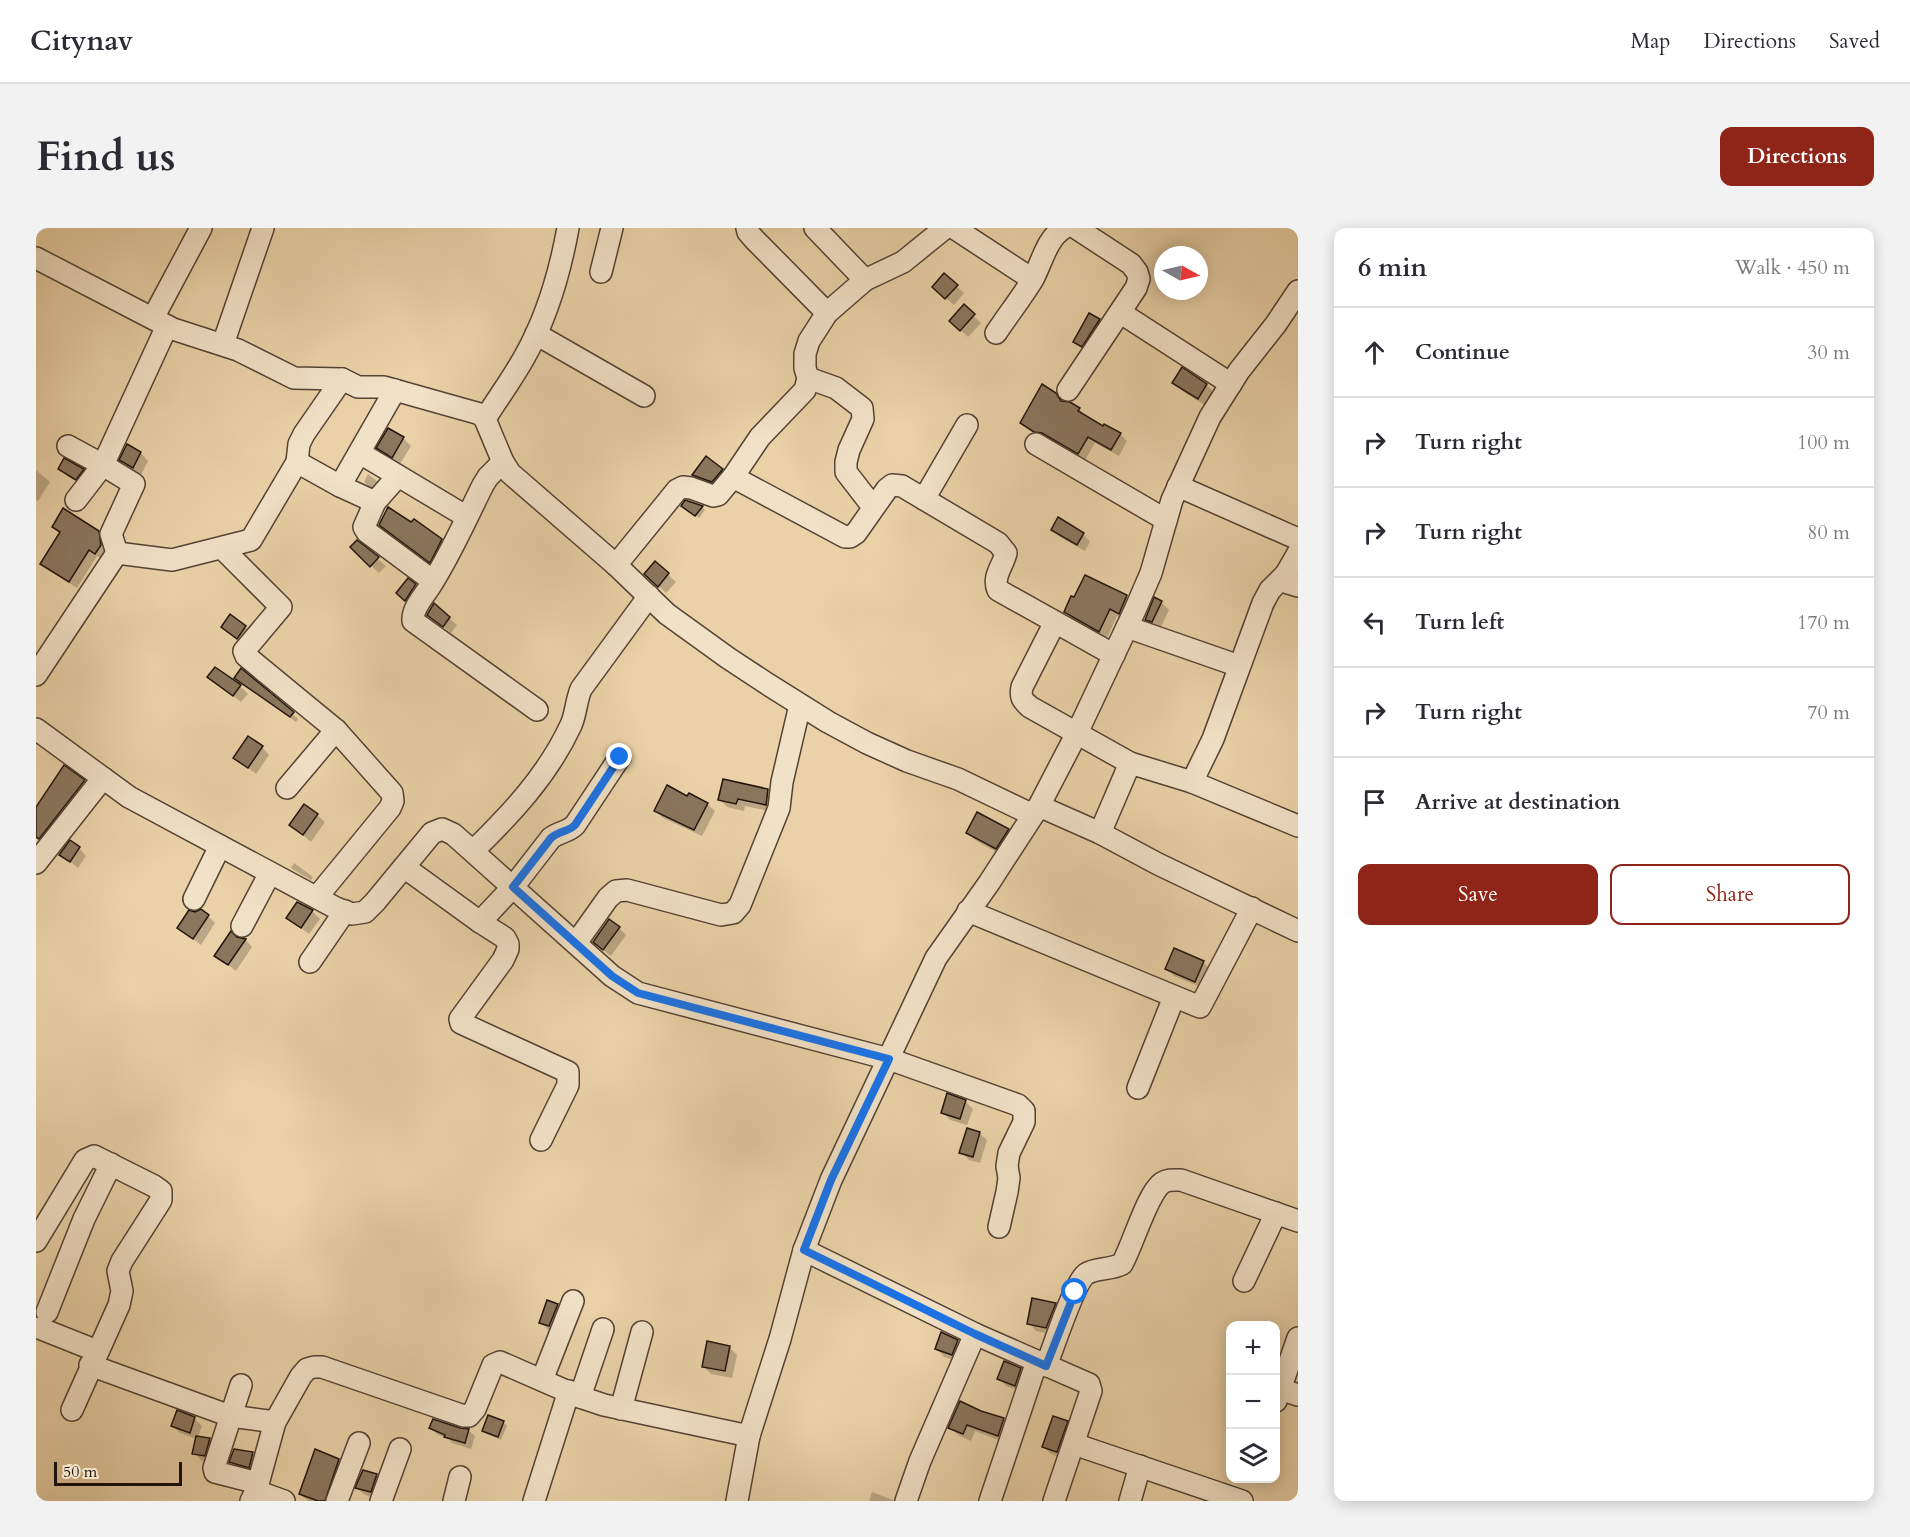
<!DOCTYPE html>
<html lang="en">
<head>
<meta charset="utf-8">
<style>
	:root { --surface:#fff; --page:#f2f2f3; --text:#2b2b33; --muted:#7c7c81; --line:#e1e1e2; --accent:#8f2418 }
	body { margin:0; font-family:Cardo,serif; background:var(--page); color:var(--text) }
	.controls { position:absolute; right:18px; bottom:18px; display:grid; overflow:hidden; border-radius:12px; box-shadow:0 3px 15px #0003 }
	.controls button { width:54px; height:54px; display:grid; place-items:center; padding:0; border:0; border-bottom:2px solid var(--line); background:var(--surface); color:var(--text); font:30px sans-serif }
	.compass { position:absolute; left:1118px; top:18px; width:54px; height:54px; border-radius:50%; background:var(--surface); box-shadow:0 3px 15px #0003; rotate:98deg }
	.scale { position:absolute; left:18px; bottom:15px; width:128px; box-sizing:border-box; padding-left:6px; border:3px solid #21140d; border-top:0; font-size:16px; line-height:21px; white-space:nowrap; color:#21140d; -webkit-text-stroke:4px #f1e1c6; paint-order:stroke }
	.stop { position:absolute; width:18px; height:18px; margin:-14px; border:4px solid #1a73e8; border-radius:50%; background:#fff }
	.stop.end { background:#1a73e8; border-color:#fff; box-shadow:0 2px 6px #0008 }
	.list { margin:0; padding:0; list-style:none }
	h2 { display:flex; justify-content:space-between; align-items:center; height:78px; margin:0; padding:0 24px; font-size:26px }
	h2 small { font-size:20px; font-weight:400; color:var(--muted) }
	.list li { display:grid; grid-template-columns:39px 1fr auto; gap:18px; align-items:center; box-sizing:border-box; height:90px; padding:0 24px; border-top:2px solid var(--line) }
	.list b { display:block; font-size:22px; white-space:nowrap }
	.list em { font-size:20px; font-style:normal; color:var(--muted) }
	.actions { display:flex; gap:12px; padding:18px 24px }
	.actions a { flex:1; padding:14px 0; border:2px solid var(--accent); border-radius:12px; text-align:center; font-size:21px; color:var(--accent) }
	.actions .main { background:var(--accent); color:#fff }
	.icon { flex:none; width:33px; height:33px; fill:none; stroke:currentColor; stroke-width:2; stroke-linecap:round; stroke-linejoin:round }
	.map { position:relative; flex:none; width:1262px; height:1273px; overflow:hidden; border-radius:12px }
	header { display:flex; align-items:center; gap:36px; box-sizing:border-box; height:84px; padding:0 30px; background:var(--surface); border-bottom:2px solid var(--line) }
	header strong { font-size:28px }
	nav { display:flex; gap:33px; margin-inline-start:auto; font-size:21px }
	.intro { display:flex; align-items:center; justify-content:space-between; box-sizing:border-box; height:144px; padding:0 36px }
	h1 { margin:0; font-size:42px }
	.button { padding:15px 27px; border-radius:12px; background:var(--accent); color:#fff; font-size:21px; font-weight:700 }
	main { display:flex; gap:36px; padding:0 36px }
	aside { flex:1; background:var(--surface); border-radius:12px; box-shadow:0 3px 15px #0003 }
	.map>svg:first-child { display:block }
	.shadow { fill:#0003 }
	.building { fill:#8a765d; stroke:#21140d; stroke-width:1.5 }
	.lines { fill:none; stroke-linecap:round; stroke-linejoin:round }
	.minor-casing { stroke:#534334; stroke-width:24 }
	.minor { stroke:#f1e1c6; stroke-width:21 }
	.route { stroke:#1a73e8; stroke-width:8 }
</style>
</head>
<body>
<header>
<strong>Citynav</strong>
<nav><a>Map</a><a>Directions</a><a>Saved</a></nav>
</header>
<div class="intro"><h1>Find us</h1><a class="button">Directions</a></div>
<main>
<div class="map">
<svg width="1262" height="1273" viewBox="0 0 1262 1273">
	<rect width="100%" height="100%" fill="#ead1a7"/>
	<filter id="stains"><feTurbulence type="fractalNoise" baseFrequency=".00333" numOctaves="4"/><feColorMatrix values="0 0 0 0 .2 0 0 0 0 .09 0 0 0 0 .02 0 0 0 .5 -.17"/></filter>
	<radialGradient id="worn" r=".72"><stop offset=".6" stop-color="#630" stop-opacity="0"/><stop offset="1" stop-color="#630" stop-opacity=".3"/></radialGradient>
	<g class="shadow">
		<path d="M920,58L928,65L918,77L905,66Z"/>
		<path d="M928,79L945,95L932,109L915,93Z"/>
		<path d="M1063,93L1070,100L1047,121L1039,114Z"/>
		<path d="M1146,141L1171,157L1178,165L1170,178L1145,162L1138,155Z"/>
		<path d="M1019,166L1027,175L1043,181L1050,188L1068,200L1084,206L1091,213L1083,228L1059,215L1049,232L1015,212L1007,210L993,202L986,195Z"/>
		<path d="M367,210L375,218L364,236L350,227L342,220Z"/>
		<path d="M91,218L105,225L112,233L105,247L93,239L85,232Z"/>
		<path d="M24,240L47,242L54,250L48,258L31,248Z"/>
		<path d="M0,242L14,254L2,273L0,272Z"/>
		<path d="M686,242L693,250L684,261L665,254L657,247Z"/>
		<path d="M332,246L349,259L344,265L336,261L328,254Z"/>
		<path d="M666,279L669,282L663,290L650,281Z"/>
		<path d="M378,293L395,303L413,319L401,341L345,297H376Z"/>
		<path d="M18,299L62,304L70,312L72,325L67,332L61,328L41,360L14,343L6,335L25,306Z"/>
		<path d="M1017,301L1047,306L1054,314L1049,323L1024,309Z"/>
		<path d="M321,314L350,338L343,345L316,319Z"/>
		<path d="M619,335L640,354L630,365L610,346Z"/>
		<path d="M1050,349L1091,369L1098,376L1091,392L1081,388L1071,410L1037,391L1029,384L1039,371Z"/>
		<path d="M379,357L387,365L377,379L369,373Z"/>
		<path d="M1125,374L1133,382L1124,401L1118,399L1110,391Z"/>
		<path d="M393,387L413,390L421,397L415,405Z"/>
		<path d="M194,388L213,402L205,413L190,402Z"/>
		<path d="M179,441L204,458L212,466L205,474L173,449Z"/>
		<path d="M200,450L256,485L262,491L260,494Z"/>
		<path d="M226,519L233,527L220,546L199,530Z"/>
		<path d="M29,540L55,561L11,617L0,610V584Z"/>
		<path d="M732,563L739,570L737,584L709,578L708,583L691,579L683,571Z"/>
		<path d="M652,570L671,576L679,583L666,608L627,590L620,583Z"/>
		<path d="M281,587L289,594L275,614L255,597Z"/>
		<path d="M972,603L979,610L967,628L939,612L932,605Z"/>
		<path d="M43,620L50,628L42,640L25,626Z"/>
		<path d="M258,635L277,649L275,652L255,640Z"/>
		<path d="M262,676L276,683L284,691L273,706L252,690Z"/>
		<path d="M172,688L179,695L165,717L143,700Z"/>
		<path d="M583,700L590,707L575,728L566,721Z"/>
		<path d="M209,711L216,719L200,743L180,727Z"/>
		<path d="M1139,722L1167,734L1175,742L1167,760L1138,748L1131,740Z"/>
		<path d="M929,873L937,881L931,897L914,892L906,884Z"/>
		<path d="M943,905L951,912L944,935L933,932L925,924Z"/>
		<path d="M1019,1076L1027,1084L1018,1107L1000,1103L993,1095Z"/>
		<path d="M521,1077L529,1084L521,1105L512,1102L505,1094Z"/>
		<path d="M906,1106L922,1113L929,1121L924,1134L908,1129L901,1121Z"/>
		<path d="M693,1119L701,1127L696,1150L675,1146L667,1138Z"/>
		<path d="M984,1141L992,1149L987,1164L970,1158L963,1150Z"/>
		<path d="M945,1184L968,1191L975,1199L970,1215L939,1203L935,1213L922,1207L914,1199Z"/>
		<path d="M453,1189L468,1195L471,1198L465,1212L451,1206L447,1203Z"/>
		<path d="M158,1190L166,1198L162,1209L174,1211L181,1219L176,1235L166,1233L158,1225L161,1211L144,1205L137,1198Z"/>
		<path d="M1031,1194L1038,1202L1028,1231L1015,1226L1008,1219Z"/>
		<path d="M395,1200L432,1202L439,1208L435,1221L416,1215L413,1211L401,1206Z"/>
		<path d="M199,1222L217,1226L224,1233L221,1246L202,1242L195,1234Z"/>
		<path d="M303,1232L310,1239L297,1273H272L264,1266Z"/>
		<path d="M341,1247L348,1254L342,1271L329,1267L321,1260Z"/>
		<path d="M836,1264L857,1272L858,1273H833Z"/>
	</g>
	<g class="building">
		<path d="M908,45L922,57L909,71L896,59Z"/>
		<path d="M928,76L939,86L924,103L913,93Z"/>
		<path d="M1053,85L1064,91L1046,119L1037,114Z"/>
		<path d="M1146,139L1171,156L1162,171L1136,155Z"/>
		<path d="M1006,156L1020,165L1025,173L1034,174L1044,180L1042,183L1067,198L1068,196L1085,205L1075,222L1052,209L1042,226L1006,205L998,204L984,195Z"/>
		<path d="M352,200L368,209L356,230L340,220Z"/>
		<path d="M91,216L105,224L97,240L83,232Z"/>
		<path d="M670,228L687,241L676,254L656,247Z"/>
		<path d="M28,230L48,241L40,252L22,241Z"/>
		<path d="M649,272L667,278L659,288L645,278Z"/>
		<path d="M352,279L375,294L378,291L406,311L394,335L343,297Z"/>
		<path d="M27,280L63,303L65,317L59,326L53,322L33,354L4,336L24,304L16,299Z"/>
		<path d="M1022,289L1048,305L1041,317L1015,302Z"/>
		<path d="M321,312L343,329L334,339L314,319Z"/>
		<path d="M619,333L633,345L622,359L608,346Z"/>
		<path d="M1049,347L1091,367L1083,386L1074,381L1063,404L1028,384L1035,368L1038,369Z"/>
		<path d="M372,350L380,356L369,373L360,365Z"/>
		<path d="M1118,369L1126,373L1116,394L1109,392Z"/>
		<path d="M398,375L414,389L407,399L391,387Z"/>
		<path d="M194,386L210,398L201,411L185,399Z"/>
		<path d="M179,439L205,457L197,468L171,449Z"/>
		<path d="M205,440L258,484L254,489L198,450Z"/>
		<path d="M212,508L227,518L212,540L197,530Z"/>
		<path d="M28,537L49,552L3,611L0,609V579Z"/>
		<path d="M687,551L732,561L730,577L702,571L700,576L682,572Z"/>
		<path d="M631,557L651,568L653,565L672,575L658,602L618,583Z"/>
		<path d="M268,576L282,586L267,607L253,597Z"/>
		<path d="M941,584L973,601L960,621L930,605Z"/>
		<path d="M34,612L44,619L34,634L23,627Z"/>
		<path d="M261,674L277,682L265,700L250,690Z"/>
		<path d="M165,681L173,687L157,711L141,700L153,682L159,684Z"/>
		<path d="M573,691L584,699L567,722L557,714Z"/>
		<path d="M195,703L201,709L210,711L192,737L178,728Z"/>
		<path d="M1138,720L1168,733L1159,754L1129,741Z"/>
		<path d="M911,865L930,872L924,891L905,885Z"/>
		<path d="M931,900L944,904L937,929L923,925Z"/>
		<path d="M996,1070L1020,1075L1010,1100L991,1096Z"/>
		<path d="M511,1072L522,1076L513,1098L503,1095Z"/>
		<path d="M905,1104L922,1112L916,1127L899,1121Z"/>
		<path d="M671,1113L694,1118L689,1143L666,1139Z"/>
		<path d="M968,1133L985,1140L979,1158L961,1151Z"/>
		<path d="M924,1173L945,1183L968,1190L962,1208L931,1197L927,1206L912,1200Z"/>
		<path d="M141,1182L159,1189L154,1205L135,1198Z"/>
		<path d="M452,1187L468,1193L462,1209L446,1203Z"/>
		<path d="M1017,1188L1032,1193L1021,1224L1006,1219Z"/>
		<path d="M397,1191L424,1200L433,1201L429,1215L408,1209L409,1207L393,1200Z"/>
		<path d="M160,1208L174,1210L169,1228L156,1226Z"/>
		<path d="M198,1221L217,1224L213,1240L193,1234Z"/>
		<path d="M279,1221L303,1231L289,1273H282L263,1266Z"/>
		<path d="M327,1242L341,1246L335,1264L319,1260Z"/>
	</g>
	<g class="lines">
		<g class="minor-casing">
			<g id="minor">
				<path d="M711,0L712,4L718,11L791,85"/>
				<path d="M779,0L829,52"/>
				<path d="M918,0L996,51"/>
				<path d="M0,30L137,101L202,122L258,150L306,151L322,159H348L444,186L449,191L467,234L474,245L580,337L631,386L692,430L733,457L792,494L831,515L871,533L922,551L997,587"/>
				<path d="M565,44L576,0"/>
				<path d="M1085,85L1195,156"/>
				<path d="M117,90L165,0"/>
				<path d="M960,105C972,87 986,69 997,51C1006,34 1011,10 1028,0"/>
				<path d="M500,106L608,168"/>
				<path d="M187,116L227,0"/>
				<path d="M772,150L800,160L826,180L827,191L813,222L810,234V244L837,279"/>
				<path d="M1032,162L1100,60L1103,51L1101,44L1095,36L1040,0"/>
				<path d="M449,191C462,170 477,150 489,128C511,89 524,44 532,0"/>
				<path d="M1000,216L1130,292"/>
				<path d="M32,218L67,237L40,272"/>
				<path d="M324,225L431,289"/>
				<path d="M261,234L304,258L339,274"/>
				<path d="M467,234L452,249L447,257C430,291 414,328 393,360C387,369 376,381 377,393L501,482"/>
				<path d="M362,248L339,274L328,299L331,304L397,353"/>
				<path d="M697,249L809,309H814L820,305L851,261L856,257L866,258L962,315L970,325C967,338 956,349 962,362L1078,427"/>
				<path d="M304,258L359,162"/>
				<path d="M1142,258L1262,311"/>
				<path d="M888,271L931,197"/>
				<path d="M186,320L245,379L208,423L210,428L300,502L356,565L357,573L354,580L281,669"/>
				<path d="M81,325L136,332L215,312L261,234L263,216L268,206L306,151"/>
				<path d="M81,325L75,306L98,256L67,237L131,98"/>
				<path d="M1262,325L1250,346L1249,351L1252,355L1262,358"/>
				<path d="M580,337L641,262L647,259L655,260L677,268L682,267L697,249L724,209L769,162L772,150L769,140V126L773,113L791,85L829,52L867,34L909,0"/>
				<path d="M1019,394L986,459C984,469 986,472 994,479L1094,535L1156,554L1262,598"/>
				<path d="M1091,399L1203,438"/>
				<path d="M0,447L81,325"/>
				<path d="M0,501L93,569L300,680L316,686L329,684L339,674L396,605L406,601L417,606L425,613L576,748L602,765L853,831L982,877L988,883V894L973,925L971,938L973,950L971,964L963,999"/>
				<path d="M1156,554L1177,511L1227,375L1234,362L1250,346"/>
				<path d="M251,560L300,502"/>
				<path d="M1003,578L1064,605L1122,636L1262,703"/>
				<path d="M1064,605L1094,535"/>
				<path d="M437,623C475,586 512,547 535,497C540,486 540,473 545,461L613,368"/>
				<path d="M0,635L67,550"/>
				<path d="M368,639L444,694L469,710L472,716V721L467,732L424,791L425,795L532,844V857L505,912"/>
				<path d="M158,671L184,618"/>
				<path d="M932,683L1164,779L1216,680"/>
				<path d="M444,694L477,659L515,610C523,604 532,604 539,597L584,529"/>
				<path d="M206,698L234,645"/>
				<path d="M540,715L572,670L580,663L591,662L685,687L697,685L704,677L743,580L746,554L764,477"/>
				<path d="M274,734L309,683"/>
				<path d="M1102,860L1138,769"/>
				<path d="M0,1013L49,932L58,928L118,958L125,963V972L86,1033L82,1043L86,1063L83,1077L36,1182"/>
				<path d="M768,1022L939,1106L1053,1156L1055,1163L1018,1273"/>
				<path d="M1208,1053L1240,985"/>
				<path d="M11,1084L48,991L75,936"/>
				<path d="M3,1100L61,1123"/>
				<path d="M54,1137L194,1188L239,1194"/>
				<path d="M1010,1138C1017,1121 1038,1055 1050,1046C1059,1040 1074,1042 1086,1036C1097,1017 1111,966 1126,955C1132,951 1138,952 1145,952L1262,993"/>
				<path d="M506,1152L537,1073"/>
				<path d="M205,1157L178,1240L179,1244L222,1255"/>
				<path d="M1244,1161L1262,1167"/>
				<path d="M544,1169L567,1101"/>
				<path d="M1240,1173L1262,1110"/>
				<path d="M585,1181L606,1104"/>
				<path d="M1038,1216L1206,1273"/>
				<path d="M220,1263L248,1273"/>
				<path d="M215,1273L220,1263L239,1194L265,1148L271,1141L278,1139H286L428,1188H433L439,1181L457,1137L464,1134L544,1169L568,1177L713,1208"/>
				<path d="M301,1273L323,1215"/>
				<path d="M345,1273L364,1221"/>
				<path d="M418,1273L424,1249"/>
				<path d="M498,1273L533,1163"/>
				<path d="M701,1273L713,1208L744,1111L768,1022L795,952L900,730L953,655L1003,578L1041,505L1099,382L1115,345L1136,272L1174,189L1203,143L1240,96L1262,63"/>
				<path d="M870,1273L884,1233L939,1106"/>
				<path d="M954,1273L1001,1133"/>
				<path d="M1094,1273L1104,1238"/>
			</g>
		</g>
		<use href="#minor" class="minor"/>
	</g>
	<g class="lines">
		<path class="route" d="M584,529L539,597C532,604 523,603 515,610L477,659L576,748L602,765L853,831L795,952L768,1022L939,1106L1010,1138L1039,1064"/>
	</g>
	<rect width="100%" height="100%" filter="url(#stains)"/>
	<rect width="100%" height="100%" fill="url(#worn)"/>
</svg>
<div class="controls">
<button>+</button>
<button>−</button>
<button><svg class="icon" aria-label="layers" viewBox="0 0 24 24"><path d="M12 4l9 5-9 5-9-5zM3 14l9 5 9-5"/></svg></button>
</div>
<svg class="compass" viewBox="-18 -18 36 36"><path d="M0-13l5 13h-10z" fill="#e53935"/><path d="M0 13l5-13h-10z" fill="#7c7c81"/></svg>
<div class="scale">50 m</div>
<div class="stop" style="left:1039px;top:1064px"></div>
<div class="stop end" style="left:584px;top:529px"></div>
</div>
<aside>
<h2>6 min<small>Walk · 450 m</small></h2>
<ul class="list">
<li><svg class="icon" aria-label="ahead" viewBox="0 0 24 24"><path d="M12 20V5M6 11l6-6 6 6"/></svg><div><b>Continue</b></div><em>30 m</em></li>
<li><svg class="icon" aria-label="right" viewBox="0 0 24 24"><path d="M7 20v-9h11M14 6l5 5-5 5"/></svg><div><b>Turn right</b></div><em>100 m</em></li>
<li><svg class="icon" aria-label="right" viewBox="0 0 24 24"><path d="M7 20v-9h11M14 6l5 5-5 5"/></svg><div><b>Turn right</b></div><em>80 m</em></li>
<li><svg class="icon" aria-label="left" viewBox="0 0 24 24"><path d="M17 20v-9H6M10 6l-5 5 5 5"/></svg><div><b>Turn left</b></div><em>170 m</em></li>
<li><svg class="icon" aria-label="right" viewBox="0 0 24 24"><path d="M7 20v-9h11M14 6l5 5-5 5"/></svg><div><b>Turn right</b></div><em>70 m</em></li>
<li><svg class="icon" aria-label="arrive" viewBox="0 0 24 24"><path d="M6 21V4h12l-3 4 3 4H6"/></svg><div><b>Arrive at destination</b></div></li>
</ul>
<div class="actions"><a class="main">Save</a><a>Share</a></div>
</aside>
</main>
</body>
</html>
